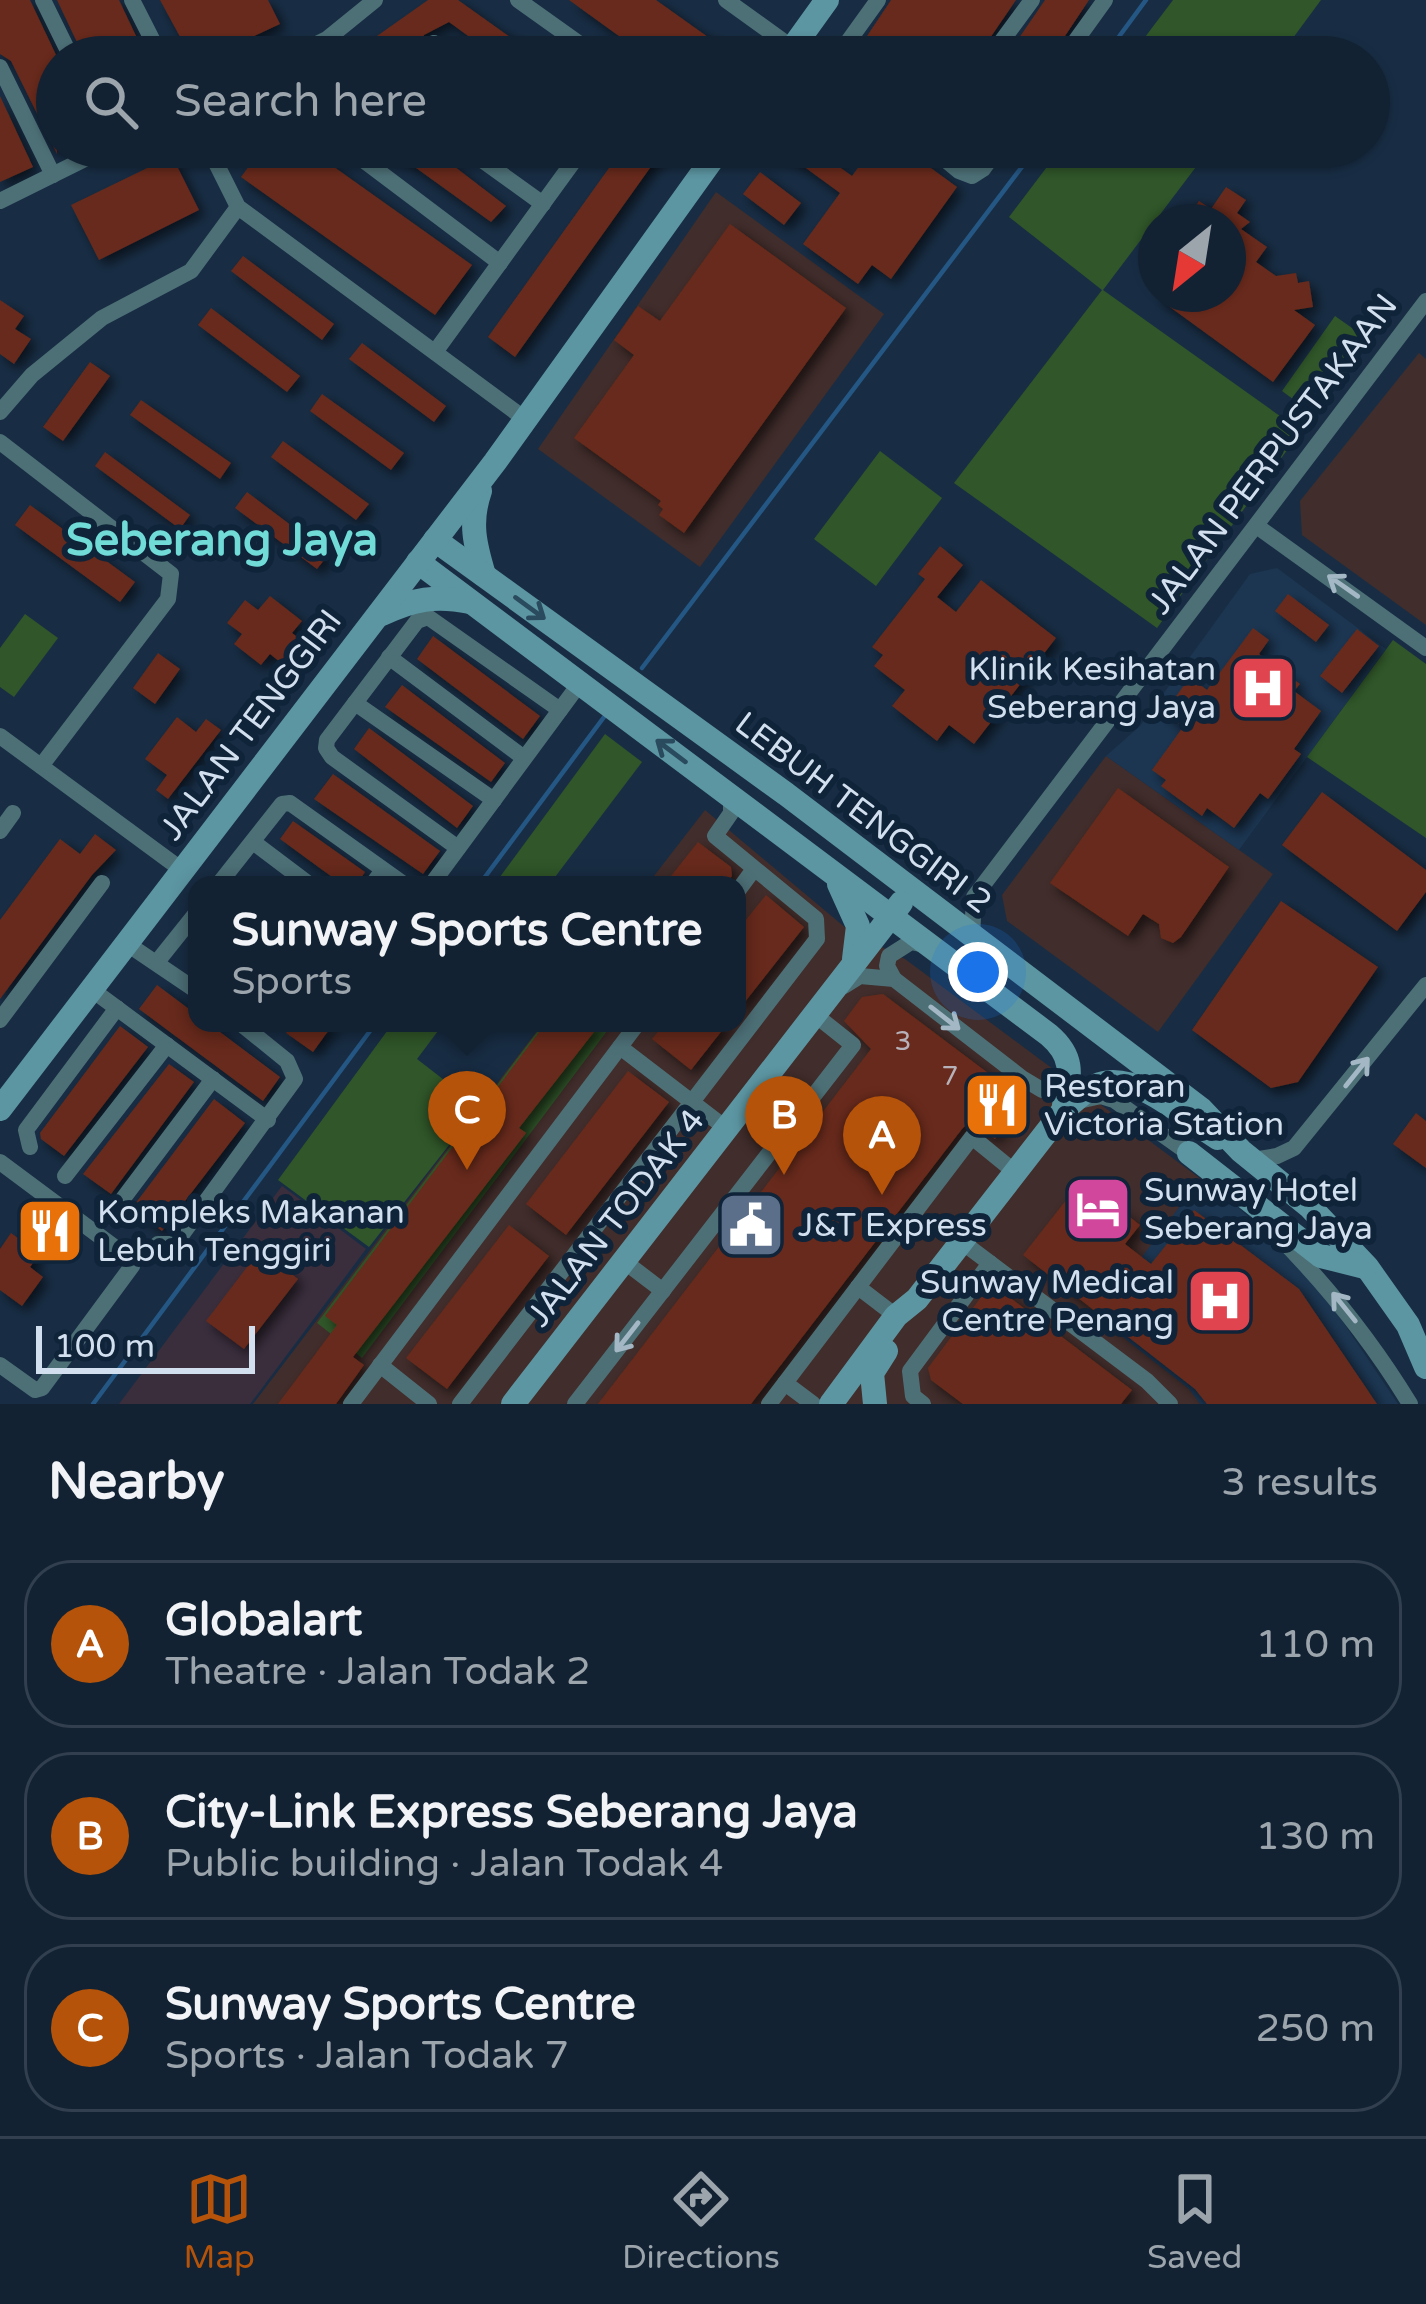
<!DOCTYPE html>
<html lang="en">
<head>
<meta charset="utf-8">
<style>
	:root { --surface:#122233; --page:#1b2a3b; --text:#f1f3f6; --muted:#9ca4ac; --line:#313f4e; --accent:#b45309 }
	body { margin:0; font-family:"Varela Round",sans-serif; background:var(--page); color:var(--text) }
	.compass { position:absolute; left:1138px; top:204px; width:108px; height:108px; border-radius:50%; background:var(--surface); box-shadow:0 3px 9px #0004; rotate:210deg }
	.scale { position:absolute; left:36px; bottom:30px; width:219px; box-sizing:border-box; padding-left:12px; border:6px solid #d2dfee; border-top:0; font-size:33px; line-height:42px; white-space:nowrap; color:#d2dfee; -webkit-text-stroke:9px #0f2339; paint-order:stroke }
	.you { position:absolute; left:978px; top:972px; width:42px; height:42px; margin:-30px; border:9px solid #fff; border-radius:50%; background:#1a73e8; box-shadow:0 0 0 18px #1a73e833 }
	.badge { display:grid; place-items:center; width:78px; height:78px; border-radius:50%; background:var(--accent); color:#fff; font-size:39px; font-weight:700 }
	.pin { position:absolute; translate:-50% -99px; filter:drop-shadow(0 3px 6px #0008) }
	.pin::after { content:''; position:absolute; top:63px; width:42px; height:36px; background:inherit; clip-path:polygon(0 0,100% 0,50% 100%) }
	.popup { position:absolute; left:188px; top:876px; width:558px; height:156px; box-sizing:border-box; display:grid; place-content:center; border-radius:24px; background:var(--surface); filter:drop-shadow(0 3px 9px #0005); font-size:39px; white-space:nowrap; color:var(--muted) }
	.popup b { font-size:45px; color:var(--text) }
	.popup::after { content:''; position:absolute; left:50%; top:100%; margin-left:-24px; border:24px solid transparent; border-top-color:var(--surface) }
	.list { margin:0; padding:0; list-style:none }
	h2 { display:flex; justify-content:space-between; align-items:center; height:156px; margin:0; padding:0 48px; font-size:51px }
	h2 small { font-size:39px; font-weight:400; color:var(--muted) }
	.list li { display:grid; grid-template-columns:78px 1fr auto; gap:36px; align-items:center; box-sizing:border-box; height:168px; margin:0 24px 24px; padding:0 24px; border:3px solid var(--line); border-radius:48px }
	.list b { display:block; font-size:45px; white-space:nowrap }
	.list p { margin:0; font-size:39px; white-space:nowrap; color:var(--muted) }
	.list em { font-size:39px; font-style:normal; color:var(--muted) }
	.icon { flex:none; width:66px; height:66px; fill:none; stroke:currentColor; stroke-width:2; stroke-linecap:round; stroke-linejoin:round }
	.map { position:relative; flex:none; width:1426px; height:1404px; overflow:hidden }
	.search { position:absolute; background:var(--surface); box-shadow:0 3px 9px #0004; left:36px; right:36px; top:36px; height:132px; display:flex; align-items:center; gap:30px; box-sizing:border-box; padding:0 42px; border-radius:66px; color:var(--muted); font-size:45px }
	.sheet { height:732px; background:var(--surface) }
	nav { display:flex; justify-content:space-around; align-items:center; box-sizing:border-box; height:168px; border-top:3px solid var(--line); background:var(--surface); font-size:33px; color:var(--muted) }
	nav a { display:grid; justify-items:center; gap:6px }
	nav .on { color:var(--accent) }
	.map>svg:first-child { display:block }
	.commercial { fill:#412d2b }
	.industrial { fill:#3a2e3d }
	.built { fill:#1c3652 }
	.green { fill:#305629 }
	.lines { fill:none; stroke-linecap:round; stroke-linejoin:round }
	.stream { stroke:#255785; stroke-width:4.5 }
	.building { fill:#672a1a; filter:url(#shadow) }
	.street { stroke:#4d7077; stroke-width:16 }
	.secondary { stroke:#5c96a2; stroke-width:24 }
	.oneway { stroke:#a3b8c4 }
	.oneway2 { stroke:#2a4b5e }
	.labels { text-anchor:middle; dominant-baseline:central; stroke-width:12; stroke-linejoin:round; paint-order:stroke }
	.number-label { font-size:27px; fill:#b7b2b9 }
	.street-label { font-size:33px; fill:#d2dfee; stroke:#0f2339 }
	.poi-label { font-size:33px; fill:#d2dfee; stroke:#0f2339; text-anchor:start }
	.district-label { font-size:45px; font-weight:bold; fill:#70dbd7; stroke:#0f2339 }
</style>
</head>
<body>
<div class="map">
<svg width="1426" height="1404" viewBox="0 0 1426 1404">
	<defs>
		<filter id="shadow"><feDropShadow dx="5.5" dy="5.5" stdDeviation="6" flood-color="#0009"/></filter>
	</defs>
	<rect width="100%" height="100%" fill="#182d44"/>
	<g class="commercial">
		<path d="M716,192L884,314L700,567L538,449Z"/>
		<path d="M1419,353L1426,359V625L1302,535L1300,501Z"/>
		<path d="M1106,756L1273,874L1158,1032L1007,921L1002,895Z"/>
		<path d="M705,810L847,929L905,959L1237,1206L1398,1404H253L543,1023H737V885H647Z"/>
	</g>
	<path class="industrial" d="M282,1186L366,1249L250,1404H119Z"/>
	<g class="built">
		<path d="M1277,568L1386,649L1239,850L1106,756L1140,726L1250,574Z"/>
		<path d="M1200,1179L1237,1206L1319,1286L1398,1404H1200L1189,1389L1097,1317Z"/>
	</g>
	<g class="green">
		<path d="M1173,0H1321L1279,57H1130Z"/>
		<path d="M1062,147H1211L1103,290L1301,431L1157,628L954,483L1102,290L1009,217Z"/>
		<path d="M1335,316L1369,340L1338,385L1319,372L1297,402L1282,391Z"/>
		<path d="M880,451L942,498L876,586L814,539Z"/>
		<path d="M25,614L58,638L14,697L0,687V648Z"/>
		<path d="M1393,640L1426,664V838L1307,757Z"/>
		<path d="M605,734L642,762L549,885H494Z"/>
		<path d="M393,1023H444L417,1059L479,1107L369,1247L278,1180Z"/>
		<path d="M544,1023H613L362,1358L317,1323Z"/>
	</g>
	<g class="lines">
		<g class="stream">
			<path d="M1104,57L1146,0"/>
			<path d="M642,668L1037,147"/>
			<path d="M479,885L607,713"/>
			<path d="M93,1404L376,1023"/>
		</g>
	</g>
	<g class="building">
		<path d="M0,0H30L57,57V154L11,61L0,54Z"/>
		<path d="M57,0H119L146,57H84Z"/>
		<path d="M160,0H268L280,24L209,57H191Z"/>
		<path d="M428,0H458L538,57H497L449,22L424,35L422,44L413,51L422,57H370L360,48Z"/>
		<path d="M569,0H656L736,57H648Z"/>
		<path d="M891,0H1016L977,57H853Z"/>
		<path d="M1045,0H1089L1051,57H1006Z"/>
		<path d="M0,96L33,167L0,182Z"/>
		<path d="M263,147H306L472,265L435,315L241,177Z"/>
		<path d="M387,147H429L506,206L491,222Z"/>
		<path d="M624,147H665L515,357L488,337Z"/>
		<path d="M777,147H812L852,176L873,147H902L957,187L891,279L872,265L858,284L803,244L840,193Z"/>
		<path d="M172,156L199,210L99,260L71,205Z"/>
		<path d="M760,172L801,203L784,225L743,194Z"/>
		<path d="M1226,187L1246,200L1237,213L1250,222L1241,229L1267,247L1256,262L1276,276L1296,273L1298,283L1309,281L1313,307L1294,310L1315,325L1273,382L1152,294H1228V222H1185L1199,201L1211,209Z"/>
		<path d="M730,224L846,308L684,533L659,515L663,509L658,505L661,501L574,438L634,355L614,340L638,306L660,321Z"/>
		<path d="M243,256L334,324L322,340L231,271Z"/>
		<path d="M0,300L24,316L15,329L31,339L14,364L0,354Z"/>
		<path d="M211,308L300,376L287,392L198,325Z"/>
		<path d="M362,343L446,406L434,422L349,359Z"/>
		<path d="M90,362L110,376L63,441L43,427Z"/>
		<path d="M322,394L404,453L391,470L310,411Z"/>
		<path d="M141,400L231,463L220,479L130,415Z"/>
		<path d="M283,441L369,504L356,520L271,457Z"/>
		<path d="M105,452L190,515L180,529L95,466Z"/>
		<path d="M247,492L329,554L317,569L235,508Z"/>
		<path d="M30,505L135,582L120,602L15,525Z"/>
		<path d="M940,546L963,565L937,597L956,612L981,580L1056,638L974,744L949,725L937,741L892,706L905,690L874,666L883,655L872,647L925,579L918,574Z"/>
		<path d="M1288,594L1329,625L1316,642L1275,611Z"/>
		<path d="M270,596L302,621L292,633L304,642L285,666L270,654L261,665L234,644L242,634L227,623L245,600L258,610Z"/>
		<path d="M1253,628L1269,640L1259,654L1300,684L1294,691L1321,711L1294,749L1301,754L1268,799L1260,793L1234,828L1207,808L1202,816L1161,786L1166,780L1152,770L1183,727L1164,713L1190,677L1207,690Z"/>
		<path d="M1357,629L1379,646L1342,693L1320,676Z"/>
		<path d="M433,636L540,716L523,739L417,659Z"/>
		<path d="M158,653L180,669L155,704L133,688Z"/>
		<path d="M402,685L505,763L491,782L385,707Z"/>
		<path d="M177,717L196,732L206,719L221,730L168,799L156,790L167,775L145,759Z"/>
		<path d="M369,728L473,806L457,828L354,749Z"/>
		<path d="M333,774L440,851L423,874L314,799Z"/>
		<path d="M1118,788L1229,867L1181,937L1173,943L1161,938L1159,924L1143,914L1128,936L1050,883Z"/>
		<path d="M1322,792L1426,870V892L1397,931L1282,845Z"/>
		<path d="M293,821L365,872L357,885H343L280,839Z"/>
		<path d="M95,834L116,850L92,875L0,999V920L60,839L80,854Z"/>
		<path d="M698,842L731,867L732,876L725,885H664Z"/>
		<path d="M766,895L804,927L737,1012V931Z"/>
		<path d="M1281,901L1378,967L1298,1082L1271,1088L1192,1030Z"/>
		<path d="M157,985L197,1015V1023H208L280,1077L263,1101L139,1009Z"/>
		<path d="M883,994L1012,1091L1015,1112L995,1139L969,1122L962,1129L751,1404H598L871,1049L844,1021L862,997Z"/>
		<path d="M293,1023H334L313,1052L286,1033Z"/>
		<path d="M546,1023H601L519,1128L526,1133L353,1357L364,1365L336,1404H278L337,1325L325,1316Z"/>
		<path d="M665,1023H728L691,1070L652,1039Z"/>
		<path d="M120,1026L148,1047L64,1156L41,1139L40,1133Z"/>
		<path d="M169,1064L194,1082L111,1194L83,1174Z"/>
		<path d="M628,1071L669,1102L566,1235L526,1204Z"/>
		<path d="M214,1099L245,1123L162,1231L132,1208Z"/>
		<path d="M1416,1113L1426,1121V1168L1393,1144Z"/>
		<path d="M1093,1188L1140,1225L1125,1244L1151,1264L1194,1210L1299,1289L1377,1404H1207L1195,1389L1023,1255L1067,1199L1078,1208Z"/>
		<path d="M509,1225L549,1256L447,1389L406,1358Z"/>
		<path d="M11,1233L40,1254L30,1267L43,1277L22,1306L0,1290V1249Z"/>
		<path d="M260,1250L298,1279L244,1349L206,1321Z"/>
		<path d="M1000,1290L1132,1390L1121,1404H963L931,1380L928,1368L985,1292Z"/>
	</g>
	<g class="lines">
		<g class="street">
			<path d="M43,0L71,57"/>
			<path d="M132,0L161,57"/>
			<path d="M518,0L598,57"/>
			<path d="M726,0L805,57"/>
			<path d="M434,43L454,57"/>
			<path d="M290,57L327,39L375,0"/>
			<path d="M837,57L878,0"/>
			<path d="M990,57L1032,0"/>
			<path d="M1064,57L1105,0"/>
			<path d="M0,67L53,175"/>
			<path d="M208,147L238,207L525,419"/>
			<path d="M346,147L500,263"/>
			<path d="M464,147L543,204"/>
			<path d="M930,147L959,171L972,176L983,169L999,147"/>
			<path d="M0,201L109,147"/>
			<path d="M435,352L584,147"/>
			<path d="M0,412L32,375L102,318L191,271L238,207"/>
			<path d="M0,442L171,574L168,599L41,766"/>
			<path d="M1258,527L1426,648"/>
			<path d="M389,657L524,758"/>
			<path d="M355,703L494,800"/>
			<path d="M0,736L182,870"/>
			<path d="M0,831L13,813"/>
			<path d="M253,842L310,885"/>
			<path d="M458,848L332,757L326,748L327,740L417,621L428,617L560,710"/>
			<path d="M218,885L282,804L290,803L405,885"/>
			<path d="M372,885L383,870"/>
			<path d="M431,885L580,683"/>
			<path d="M737,892L754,869"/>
			<path d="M972,937L974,897L1426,301"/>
			<path d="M126,943L197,991"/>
			<path d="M157,962L197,912"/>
			<path d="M894,979L887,966L889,956L911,942L925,945"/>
			<path d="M844,986L860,976L894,979L1022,1078L1042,1090L1067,1092"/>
			<path d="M91,989L268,1120"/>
			<path d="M0,1020L102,883"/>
			<path d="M620,1047L727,1129"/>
			<path d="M1083,1100L1101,1096L1114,1100L1194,1157"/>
			<path d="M30,1147L26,1130L117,1008"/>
			<path d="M1253,1160L1277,1156L1294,1148L1426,985"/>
			<path d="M0,1162L129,1258L132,1266L42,1388L35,1390L0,1365"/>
			<path d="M65,1176L167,1045"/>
			<path d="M113,1212L213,1079"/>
			<path d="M1274,1232C1327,1285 1371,1340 1410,1404"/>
			<path d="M962,1242L1147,1381L1170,1404"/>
			<path d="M158,1244H175L295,1079L287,1061L240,1023"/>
			<path d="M625,1262L663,1291"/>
			<path d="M858,1287L896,1316"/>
			<path d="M380,1365L429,1404"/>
			<path d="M785,1383L813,1404"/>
			<path d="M351,1404L638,1023"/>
			<path d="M460,1404L817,939L816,919L715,836L731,813V802L722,792"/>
			<path d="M575,1404L853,1045L814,1014L821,1008"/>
			<path d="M769,1404L972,1137L1015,1172"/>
			<path d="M923,1404L913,1396L910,1371L990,1263"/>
		</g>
		<g class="secondary">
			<path d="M786,57L827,0"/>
			<path d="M480,491C469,522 475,545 484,575"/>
			<path d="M435,540L786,794L1201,1109L1241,1151L1310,1207L1367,1267L1408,1325L1426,1367"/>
			<path d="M418,562L1049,1035C1077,1059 1069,1078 1063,1111"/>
			<path d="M382,614C413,599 436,595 470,602"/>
			<path d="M839,884L858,926L854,959"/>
			<path d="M0,1109L495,462L721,147"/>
			<path d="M1189,1153L1321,1256L1365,1267"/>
			<path d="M513,1404L901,903"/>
			<path d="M831,1404L896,1316L917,1299L1063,1111C1074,1101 1089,1086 1104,1083C1142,1075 1187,1120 1218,1138"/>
			<path d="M875,1404L872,1373L886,1351"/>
		</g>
	</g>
	<defs><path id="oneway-shaft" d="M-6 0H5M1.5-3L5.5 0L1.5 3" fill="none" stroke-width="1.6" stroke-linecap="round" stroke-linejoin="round" transform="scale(3)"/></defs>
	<g class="oneway">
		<use href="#oneway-shaft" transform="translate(1343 586) rotate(-145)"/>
		<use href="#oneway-shaft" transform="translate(945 1018) rotate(38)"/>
		<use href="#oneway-shaft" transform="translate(1357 1072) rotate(-51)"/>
		<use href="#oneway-shaft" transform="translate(1344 1307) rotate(-129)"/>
		<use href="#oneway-shaft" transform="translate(627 1337) rotate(128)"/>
	</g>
	<g class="oneway2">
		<use href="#oneway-shaft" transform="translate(530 608) rotate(36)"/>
		<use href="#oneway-shaft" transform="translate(671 751) rotate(-143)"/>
	</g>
	<defs>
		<g id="hospital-square" transform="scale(3.45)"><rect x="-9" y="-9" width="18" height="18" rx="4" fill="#e0444e" stroke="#0f2339"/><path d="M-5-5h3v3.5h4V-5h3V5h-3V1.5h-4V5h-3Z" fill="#fff"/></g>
		<g id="restaurant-square" transform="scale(3.45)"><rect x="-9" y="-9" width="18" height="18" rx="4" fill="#e8710a" stroke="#0f2339"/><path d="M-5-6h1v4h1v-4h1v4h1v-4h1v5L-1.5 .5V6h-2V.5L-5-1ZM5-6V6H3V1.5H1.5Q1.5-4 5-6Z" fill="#fff"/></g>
		<g id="hotel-square" transform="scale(3.45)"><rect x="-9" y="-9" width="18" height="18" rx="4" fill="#d1479c" stroke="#0f2339"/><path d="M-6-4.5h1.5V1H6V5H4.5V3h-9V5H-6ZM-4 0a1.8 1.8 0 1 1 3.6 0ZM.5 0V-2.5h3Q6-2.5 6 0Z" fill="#fff"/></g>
		<g id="civic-square" transform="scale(3.45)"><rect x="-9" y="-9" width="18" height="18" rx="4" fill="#5c6f8a" stroke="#0f2339"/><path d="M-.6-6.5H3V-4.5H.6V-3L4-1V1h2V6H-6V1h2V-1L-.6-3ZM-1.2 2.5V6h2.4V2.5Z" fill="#fff"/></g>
	</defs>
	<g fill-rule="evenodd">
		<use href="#hospital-square" x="1263" y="688"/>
		<use href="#restaurant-square" x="997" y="1105"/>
		<use href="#hotel-square" x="1098" y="1209"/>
		<use href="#civic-square" x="751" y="1225"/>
		<use href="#restaurant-square" x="50" y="1231"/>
		<use href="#hospital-square" x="1220" y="1301"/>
	</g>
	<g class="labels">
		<g class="number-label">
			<text x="903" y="1041">3</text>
			<text x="950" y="1076">7</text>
		</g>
		<g class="street-label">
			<text transform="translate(1273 454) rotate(-53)">JALAN PERPUSTAKAAN</text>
			<text transform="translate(251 725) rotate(-53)">JALAN TENGGIRI</text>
			<text transform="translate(863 813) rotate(37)">LEBUH TENGGIRI 2</text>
			<text transform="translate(616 1218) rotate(-52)">JALAN TODAK 4</text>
		</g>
		<g class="poi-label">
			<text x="1216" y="669" text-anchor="end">Klinik Kesihatan<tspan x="1216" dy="38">Seberang Jaya</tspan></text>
			<text x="1044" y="1086">Restoran<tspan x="1044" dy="38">Victoria Station</tspan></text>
			<text x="1144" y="1190">Sunway Hotel<tspan x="1144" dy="38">Seberang Jaya</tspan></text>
			<text x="97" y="1212">Kompleks Makanan<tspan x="97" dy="38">Lebuh Tenggiri</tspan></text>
			<text x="798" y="1225">J&amp;T Express</text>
			<text x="1174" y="1282" text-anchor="end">Sunway Medical<tspan x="1174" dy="38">Centre Penang</tspan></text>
		</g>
		<g class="district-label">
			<text x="222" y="541">Seberang Jaya</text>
		</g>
	</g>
</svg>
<svg class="compass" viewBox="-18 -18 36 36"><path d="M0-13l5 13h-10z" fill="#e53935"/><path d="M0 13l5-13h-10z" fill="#9ca4ac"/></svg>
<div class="scale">100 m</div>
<div class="you"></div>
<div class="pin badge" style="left:882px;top:1195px">A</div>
<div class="pin badge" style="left:784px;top:1175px">B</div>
<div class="pin badge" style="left:467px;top:1170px">C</div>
<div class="popup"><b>Sunway Sports Centre</b>Sports</div>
<div class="search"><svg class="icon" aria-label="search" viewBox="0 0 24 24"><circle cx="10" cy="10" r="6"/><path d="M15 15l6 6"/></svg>Search here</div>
</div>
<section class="sheet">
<h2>Nearby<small>3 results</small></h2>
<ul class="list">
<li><span class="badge">A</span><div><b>Globalart</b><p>Theatre · Jalan Todak 2</p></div><em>110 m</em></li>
<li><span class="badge">B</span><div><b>City-Link Express Seberang Jaya</b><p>Public building · Jalan Todak 4</p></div><em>130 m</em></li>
<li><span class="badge">C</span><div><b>Sunway Sports Centre</b><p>Sports · Jalan Todak 7</p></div><em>250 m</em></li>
</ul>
</section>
<nav>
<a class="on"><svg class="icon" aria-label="map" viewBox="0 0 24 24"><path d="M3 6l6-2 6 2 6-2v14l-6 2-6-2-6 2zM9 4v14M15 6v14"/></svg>Map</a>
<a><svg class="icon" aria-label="directions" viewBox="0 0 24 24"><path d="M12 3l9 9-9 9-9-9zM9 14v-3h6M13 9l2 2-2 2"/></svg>Directions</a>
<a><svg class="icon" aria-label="saved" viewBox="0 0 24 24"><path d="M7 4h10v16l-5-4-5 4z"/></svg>Saved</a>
</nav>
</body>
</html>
